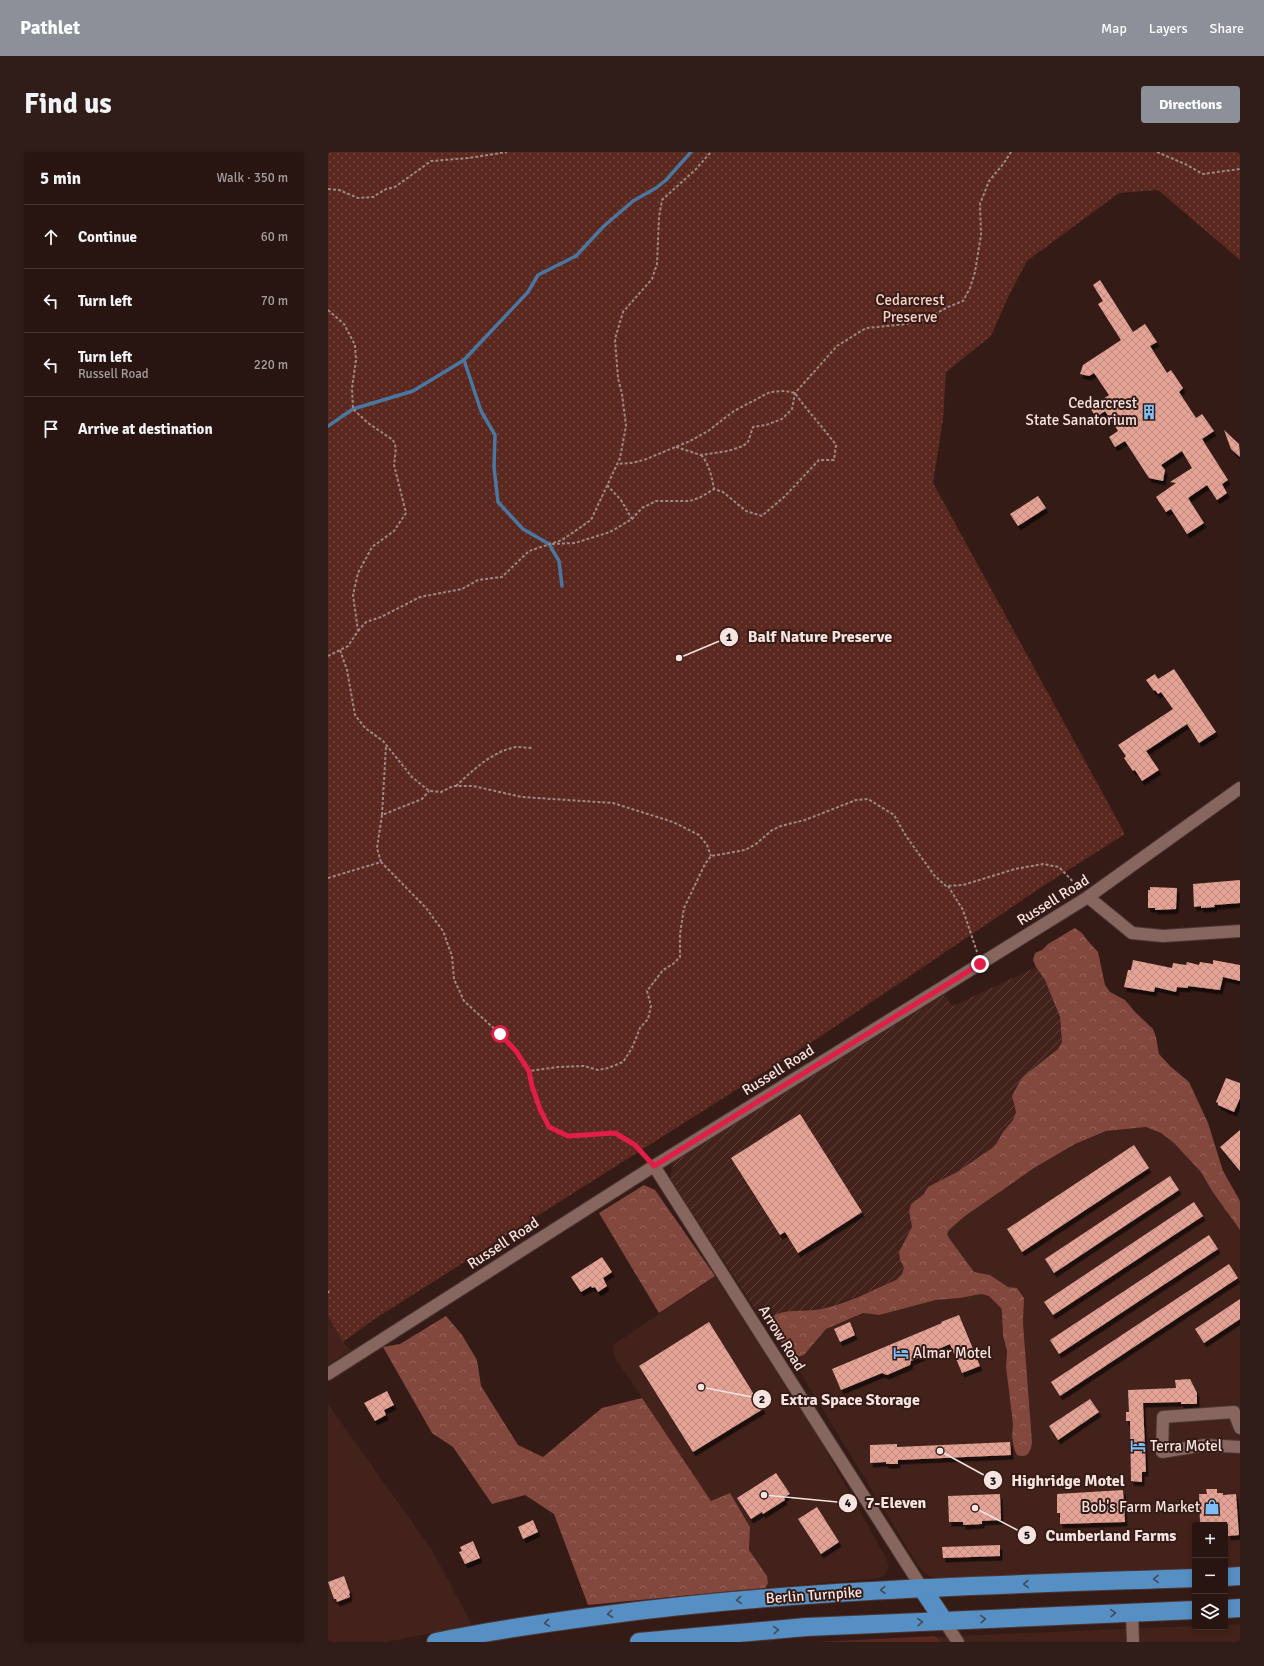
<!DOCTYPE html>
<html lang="en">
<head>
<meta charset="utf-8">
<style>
	:root { --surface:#281410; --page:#301d19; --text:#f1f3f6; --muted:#a59e9f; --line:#443330; --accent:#8c9099 }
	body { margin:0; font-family:Signika,sans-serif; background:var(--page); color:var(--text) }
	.controls { position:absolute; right:12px; bottom:12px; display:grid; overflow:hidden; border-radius:4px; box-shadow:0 2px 6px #0003 }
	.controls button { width:36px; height:36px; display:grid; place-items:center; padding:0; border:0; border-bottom:1px solid var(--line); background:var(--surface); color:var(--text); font:20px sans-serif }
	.stop { position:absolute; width:12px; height:12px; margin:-9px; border:3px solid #e11d48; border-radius:50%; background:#fff }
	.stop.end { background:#e11d48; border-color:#fff; box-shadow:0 1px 4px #0008 }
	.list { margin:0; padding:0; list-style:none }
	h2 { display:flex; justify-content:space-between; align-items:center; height:52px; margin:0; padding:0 16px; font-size:17px }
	h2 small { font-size:13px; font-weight:400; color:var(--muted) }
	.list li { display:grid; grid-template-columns:26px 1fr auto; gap:12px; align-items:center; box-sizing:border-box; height:64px; padding:0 16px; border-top:1px solid var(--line) }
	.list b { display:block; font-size:15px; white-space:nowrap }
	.list p { margin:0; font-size:13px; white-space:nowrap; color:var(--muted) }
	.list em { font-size:13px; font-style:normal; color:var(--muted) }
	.icon { flex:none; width:22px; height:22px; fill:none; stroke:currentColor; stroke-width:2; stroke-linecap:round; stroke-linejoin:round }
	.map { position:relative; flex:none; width:912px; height:1490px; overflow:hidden; border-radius:4px }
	header { display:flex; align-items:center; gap:24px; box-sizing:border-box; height:56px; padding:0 20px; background:var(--accent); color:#fff }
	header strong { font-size:19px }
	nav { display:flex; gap:22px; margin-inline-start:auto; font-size:14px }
	.intro { display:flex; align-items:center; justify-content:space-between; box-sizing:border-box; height:96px; padding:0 24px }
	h1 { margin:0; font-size:28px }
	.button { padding:10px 18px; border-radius:4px; background:var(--accent); color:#fff; font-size:14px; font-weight:700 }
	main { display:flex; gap:24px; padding:0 24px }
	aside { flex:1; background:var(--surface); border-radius:4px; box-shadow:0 2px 6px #0003 }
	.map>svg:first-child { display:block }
	.built { fill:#43221b }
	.industrial { fill:url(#industrial-furrows) }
	.grass { fill:#5a281f }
	.forest { fill:url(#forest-crowns) }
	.park { fill:url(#park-dots) }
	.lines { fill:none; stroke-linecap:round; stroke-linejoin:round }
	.stream { stroke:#4a77a1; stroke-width:3.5 }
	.building { fill:url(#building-cross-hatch); filter:url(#shadow) }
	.minor-casing { stroke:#4c3634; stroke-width:14 }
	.highway-casing { stroke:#4c3634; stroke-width:20 }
	.path { stroke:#9e8883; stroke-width:2; stroke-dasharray:3 2; stroke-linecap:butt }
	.minor { stroke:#86665f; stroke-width:12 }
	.highway { stroke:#568fc3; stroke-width:18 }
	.oneway { stroke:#42495b }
	.route { stroke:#e11d48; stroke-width:5 }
	.labels { text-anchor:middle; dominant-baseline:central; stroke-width:4; stroke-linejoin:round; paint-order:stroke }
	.park-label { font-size:15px; fill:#f8d1c9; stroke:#351b16 }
	.poi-label { font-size:15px; fill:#f7e4e0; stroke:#351b16; text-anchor:end }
	.street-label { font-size:15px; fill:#f7e4e0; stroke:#351b16 }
	.leader { fill:none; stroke:#f7e4e0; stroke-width:1.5 }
	.callout-dot { fill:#f7e4e0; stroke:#351b16; stroke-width:1.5 }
	.mark-label { font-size:12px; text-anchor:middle; font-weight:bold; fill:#111 }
	.callout-label { font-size:16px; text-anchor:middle; font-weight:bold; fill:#f7e4e0; stroke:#351b16; stroke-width:4; stroke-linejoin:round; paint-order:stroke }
</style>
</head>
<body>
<header>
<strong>Pathlet</strong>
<nav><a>Map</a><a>Layers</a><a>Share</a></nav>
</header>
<div class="intro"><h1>Find us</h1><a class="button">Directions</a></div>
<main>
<aside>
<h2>5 min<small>Walk · 350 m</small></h2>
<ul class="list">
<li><svg class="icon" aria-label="ahead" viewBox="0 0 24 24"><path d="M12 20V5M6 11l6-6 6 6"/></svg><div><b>Continue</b></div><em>60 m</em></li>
<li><svg class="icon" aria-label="left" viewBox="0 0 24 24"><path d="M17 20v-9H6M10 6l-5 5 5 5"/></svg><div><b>Turn left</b></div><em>70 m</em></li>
<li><svg class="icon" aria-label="left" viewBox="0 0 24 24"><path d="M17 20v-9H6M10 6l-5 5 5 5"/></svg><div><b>Turn left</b><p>Russell Road</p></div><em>220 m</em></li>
<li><svg class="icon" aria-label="arrive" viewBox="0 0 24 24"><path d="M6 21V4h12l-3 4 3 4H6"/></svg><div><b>Arrive at destination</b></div></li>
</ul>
</aside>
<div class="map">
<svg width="912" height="1490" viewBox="0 0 912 1490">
	<defs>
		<pattern id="industrial-furrows" width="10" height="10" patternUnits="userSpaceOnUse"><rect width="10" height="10" fill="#43221b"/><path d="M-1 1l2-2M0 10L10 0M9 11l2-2" fill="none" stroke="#5f423c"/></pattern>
		<pattern id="forest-crowns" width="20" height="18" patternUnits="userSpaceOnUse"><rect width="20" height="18" fill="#83483d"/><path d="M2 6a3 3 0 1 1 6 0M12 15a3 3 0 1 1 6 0" fill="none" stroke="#956259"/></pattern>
		<pattern id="park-dots" width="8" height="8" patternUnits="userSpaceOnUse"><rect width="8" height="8" fill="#5a281f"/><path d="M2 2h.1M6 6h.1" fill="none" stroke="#72473f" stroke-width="1.8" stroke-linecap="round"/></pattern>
		<pattern id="building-cross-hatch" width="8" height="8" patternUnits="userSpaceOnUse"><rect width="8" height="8" fill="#e5a395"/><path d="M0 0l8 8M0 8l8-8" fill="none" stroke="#be8b80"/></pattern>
		<filter id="shadow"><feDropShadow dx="2.5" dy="4.5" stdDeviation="0" flood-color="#0009"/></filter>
	</defs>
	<rect width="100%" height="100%" fill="#351b16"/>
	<g class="built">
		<path d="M818,975L833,981L846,991L873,1020L884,1039L912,1078V1415H897V1373H867V1416L607,1426L600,1423L595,1420L589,1412L464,1207L476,1203L498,1177L535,1161L551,1163L608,1148L632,1146L653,1142L661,1144L673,1156L674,1160L675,1184L679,1199L678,1215L685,1272L684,1284L704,1290L695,1171L696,1145L689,1136L680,1135L662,1123L646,1120L621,1086L619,1082L621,1078L637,1064L706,1016L747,992L778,979Z"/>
		<path d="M387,1124L492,1288L558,1406L561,1414L557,1422L552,1426L437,1436L440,1431L439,1424L421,1398L422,1375L402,1341L383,1349L286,1204L285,1193Z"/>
		<path d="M0,1164L15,1190L23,1198L0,1213Z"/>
		<path d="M0,1252L104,1398L144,1473L58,1490H0Z"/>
		<path d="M912,1472V1490H489L867,1474L897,1475V1473Z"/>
	</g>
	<path class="industrial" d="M708,815L717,828L732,866L734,890L730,897L697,923L684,944L688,960L685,968L675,980L667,994L629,1020L600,1035L596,1042L583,1052L581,1059L584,1075L571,1100L572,1108L576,1115L574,1122L568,1128L503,1155L471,1160H459L447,1163L430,1162L342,1026L346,1010L616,843L625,854Z"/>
	<path class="grass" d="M606,1484L612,1488V1490H489Z"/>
	<g class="forest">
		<path d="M747,776L754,781L759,788L770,800L777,833L782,840L797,848L807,860L825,877L828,885L831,902L842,914L861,930L880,971L895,1019L912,1049V1078L884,1039L873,1020L846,991L833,981L818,975L778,979L747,992L706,1016L637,1064L621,1078L619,1082L621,1086L646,1120L662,1123L680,1135L689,1136L696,1146L695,1171L704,1290C703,1299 700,1307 689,1303L686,1296L684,1284L685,1272L678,1215L679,1199L675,1184L674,1160L673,1156L661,1144L653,1142L632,1146L608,1148L551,1163L535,1161L498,1177L476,1203L464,1207L443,1174C443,1170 443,1165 447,1163C457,1157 480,1160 493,1157C519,1152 544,1138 568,1128L574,1122L576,1115L572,1108L571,1100L584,1075L581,1059L583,1052L596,1042L600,1035L629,1020L667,994L675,980L685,968L688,960L684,944L692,929L697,923L730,897L734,890L732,865L717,828L708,815L705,808L707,801L714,798L720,792Z"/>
		<path d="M316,1033L327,1038L387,1124L331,1161L271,1061Z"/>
		<path d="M118,1164L134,1183L149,1208L153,1234L190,1293L215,1305L274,1256L314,1246L383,1349L402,1341L422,1375L421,1398L439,1424L440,1431L437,1436L260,1453L226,1362L197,1343L164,1352L125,1295L104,1281L55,1195L72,1192Z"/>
	</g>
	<path class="park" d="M0,0H912V108L830,38L791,41L699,109L681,143L663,184L618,220L615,267L605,331L797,682L715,734L493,884L45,1168L15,1190L0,1164Z"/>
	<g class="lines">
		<g class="stream">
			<path d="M136,208L153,259L167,283L166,315L170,350L195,377L221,392L231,409L234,434"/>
			<path d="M0,274L25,257L85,239L136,208L200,140L210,123L248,104L276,74L305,49L328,36L338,28L363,0"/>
		</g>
	</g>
	<g class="building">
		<path d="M772,128L805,180L817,172L829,190L822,194L839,221L843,218L855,236L851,240L868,266L874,262L886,279L874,287L900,328L894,332L899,341L889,348L879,333L860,346L876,371L859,382L843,357L838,360L828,345L848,331L842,330L864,316L854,299L833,313L837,318L835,329L821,326L797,289L787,295L781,285L790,279L777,259L768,265L762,256L781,243L766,221L761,224L752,222L755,213L793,188L770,152L775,149L765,133Z"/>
		<path d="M896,278L911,292L912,305L903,297Z"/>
		<path d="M710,344L718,356L690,374L682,362Z"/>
		<path d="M846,517L888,580L871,591L859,572L818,599L831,618L814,629L807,618L805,619L796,606L798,604L790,593L845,557L833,540L830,542L827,538L826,539L818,528L827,522L830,527Z"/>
		<path d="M912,728V751L886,753L887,755L873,756V754L866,755L865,732Z"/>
		<path d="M822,735L849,736L848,757L827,758V756H820V738H822Z"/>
		<path d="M805,808L844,816L845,811L858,813L859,810L871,813L872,810L885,812V808L912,813V829L895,825L892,838L860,834V836L849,835L848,840L827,835L826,840L796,835L800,818H803Z"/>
		<path d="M898,926L912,931V946L906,960L890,953V951L888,950Z"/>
		<path d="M472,962L534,1060L470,1101L457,1080L452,1083L403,1006Z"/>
		<path d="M912,978V1019L892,995Z"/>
		<path d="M806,993L821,1016L694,1100L679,1077Z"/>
		<path d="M842,1024L851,1038L726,1121L717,1107Z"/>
		<path d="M866,1050L875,1064L725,1163L716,1150Z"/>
		<path d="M881,1083L890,1097L731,1202L722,1188Z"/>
		<path d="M274,1105L284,1120L275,1126L279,1134L270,1140L267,1135L264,1136L263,1134L253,1140L243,1125Z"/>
		<path d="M901,1112L910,1126L732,1244L723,1230Z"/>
		<path d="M912,1147V1167L876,1191L867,1177Z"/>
		<path d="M631,1163L652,1214L634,1221L622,1192L583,1209L582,1213L559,1223L554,1221L513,1238L504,1217L614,1171L613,1170Z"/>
		<path d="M381,1170L435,1257L365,1300L311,1214Z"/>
		<path d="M522,1170L527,1183L512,1190L506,1177Z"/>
		<path d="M862,1227L869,1241V1252H853V1250L815,1251L818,1320H814V1330L803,1329L802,1269H798V1260H801L800,1238L848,1236L847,1228Z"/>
		<path d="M59,1239L66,1253L56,1258L58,1263L47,1269L36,1251Z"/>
		<path d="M762,1247L771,1260L730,1288L721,1274Z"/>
		<path d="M682,1290L683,1303L570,1308V1312H558V1310L542,1311V1293L569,1292V1295Z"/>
		<path d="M448,1321L462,1342L456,1345L457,1348L435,1362L434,1360L423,1367L409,1346Z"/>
		<path d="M878,1337H889V1341H895V1343L908,1342L911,1383L900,1384L899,1370H872L871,1342H879Z"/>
		<path d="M795,1338L797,1370L732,1372V1361H729V1342Z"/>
		<path d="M672,1342L673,1368L654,1369V1372L635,1373V1370H621L620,1344Z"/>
		<path d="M489,1355L511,1390L493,1402L470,1367Z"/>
		<path d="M205,1368L210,1380L195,1387L190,1375Z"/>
		<path d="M145,1389L152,1406L137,1412L131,1400L134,1399L132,1395Z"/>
		<path d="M672,1393V1404L615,1406L614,1395Z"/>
		<path d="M16,1424L22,1441L21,1442L22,1445L9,1450L8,1447H6L0,1430Z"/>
	</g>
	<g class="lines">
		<g class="minor-casing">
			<g id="minor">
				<path d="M760,745L804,781L835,784L912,779"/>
				<path d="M326,1014L594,1436"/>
				<path d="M0,1222L326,1014L760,745L912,636"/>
				<path d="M912,1276L906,1260L835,1265L834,1300L877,1293L912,1295"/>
				<path d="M804,1460L805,1490"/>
				<path d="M616,1469L630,1490"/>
			</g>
		</g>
		<g class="highway-casing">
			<g id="highway">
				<path d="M897,1425L912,1424"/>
				<path d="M594,1436L616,1469"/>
				<path d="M897,1457L912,1456"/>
				<path d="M108,1490C161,1479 216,1471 270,1464C468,1437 668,1433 867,1426"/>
				<path d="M311,1490L478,1475L867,1458"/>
			</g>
		</g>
		<g class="path">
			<path d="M829,0L857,12L875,22L912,17"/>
			<path d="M0,37L11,38L30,46L45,45L58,37L67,35L103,9L141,6L179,0"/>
			<path d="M0,158L16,172L27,193L28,208L24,236L25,257L40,271L65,288L68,296L66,313L78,361L66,379L44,395L30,421L25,443L30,479L20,494L0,504"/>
			<path d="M348,295L373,303L400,299L415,294L420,290L425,275L438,273L454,267L464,257L467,241L509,194L538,176L578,172L598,167L620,155L635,149L642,136L647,120L653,83L652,52L661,29L676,11L683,0"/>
			<path d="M373,303C381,311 384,326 386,337"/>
			<path d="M279,333L293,348L304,367"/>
			<path d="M224,392L247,391L282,380L304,367L314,356L328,349H362L373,345L386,337L395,340L418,359L434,364L457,344L491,308H506L508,293C495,275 479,259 467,241L457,239L442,240L406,259L380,279L362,289L316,308L303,311L289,312"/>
			<path d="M30,479L38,470L53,465L92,445L134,437L150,428L174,425L201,399L234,388L263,368L292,306L298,274L294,242L290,226L287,187L295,160L324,127L329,112L331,65L334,48L367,18L383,0"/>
			<path d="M12,498L19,518L27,563L37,576L55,589L84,625L101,639L113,640L125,634H145L194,645L285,651L345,670L371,683L379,693L383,704"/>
			<path d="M128,634C145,618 165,599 188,595C193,595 199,596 204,596"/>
			<path d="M54,663L58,594"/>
			<path d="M53,710L49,696L54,663L94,647L101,639"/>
			<path d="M0,726L53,710L98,756L115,779L124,804L126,827L136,849L172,882L188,899L201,919"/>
			<path d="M620,734L635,758L649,800"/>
			<path d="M318,1006C310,996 300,985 287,982C276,978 254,985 241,984C214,981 205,941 201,919L230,915L256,914L270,918L280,916L295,910L304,896L312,876L320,867L323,854L319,839L335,818L345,812L352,805V782L356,756L377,712L383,704L417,698L428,692L444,678L453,674L477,668L528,648L540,647L566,663L578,684L606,723L618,734L635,733L687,717L715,712L731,715L752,737"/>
			<path d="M0,1139L1,1141"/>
		</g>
		<use href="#minor" class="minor"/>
		<use href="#highway" class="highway"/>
	</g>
	<defs><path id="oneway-chevron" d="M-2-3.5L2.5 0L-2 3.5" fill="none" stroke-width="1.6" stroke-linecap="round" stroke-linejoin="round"/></defs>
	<g class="oneway">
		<use href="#oneway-chevron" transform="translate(828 1427) rotate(178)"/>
		<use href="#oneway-chevron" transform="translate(698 1432) rotate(178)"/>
		<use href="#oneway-chevron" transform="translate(555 1438) rotate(177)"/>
		<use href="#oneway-chevron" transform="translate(411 1448) rotate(175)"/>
		<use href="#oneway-chevron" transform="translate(785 1461) rotate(-3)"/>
		<use href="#oneway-chevron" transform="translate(282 1462) rotate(173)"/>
		<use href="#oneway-chevron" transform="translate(655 1467) rotate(-3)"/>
		<use href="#oneway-chevron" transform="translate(592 1470) rotate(-3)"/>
		<use href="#oneway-chevron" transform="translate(219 1471) rotate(172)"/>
		<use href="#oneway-chevron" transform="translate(448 1478) rotate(-4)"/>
	</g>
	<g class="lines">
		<path class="route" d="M172,882L188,899L201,919L204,934L212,957L221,975L240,984L287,981L307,993L326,1014L652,812"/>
	</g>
	<defs>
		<g id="building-bare" transform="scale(1.2)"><path d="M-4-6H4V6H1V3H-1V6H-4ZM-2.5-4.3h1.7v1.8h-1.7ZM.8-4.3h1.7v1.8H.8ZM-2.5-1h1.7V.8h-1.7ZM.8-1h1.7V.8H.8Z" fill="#7dbef9" stroke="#351b16" stroke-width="2.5" paint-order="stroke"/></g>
		<g id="hotel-bare" transform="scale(1.2)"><path d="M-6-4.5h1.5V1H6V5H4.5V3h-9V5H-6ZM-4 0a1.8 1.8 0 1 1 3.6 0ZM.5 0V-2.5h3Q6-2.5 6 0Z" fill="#7dbef9" stroke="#351b16" stroke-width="2.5" paint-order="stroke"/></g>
		<g id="shop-bare" transform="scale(1.2)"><path d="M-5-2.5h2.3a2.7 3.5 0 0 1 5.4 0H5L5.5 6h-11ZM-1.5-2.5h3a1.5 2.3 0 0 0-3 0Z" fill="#7dbef9" stroke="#351b16" stroke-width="2.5" paint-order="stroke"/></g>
	</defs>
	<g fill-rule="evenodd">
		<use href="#building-bare" x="821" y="260"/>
		<use href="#hotel-bare" x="573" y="1201"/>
		<use href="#hotel-bare" x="810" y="1294"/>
		<use href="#shop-bare" x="884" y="1355"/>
	</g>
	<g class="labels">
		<g class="park-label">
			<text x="582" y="148">Cedarcrest<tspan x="582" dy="17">Preserve</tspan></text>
		</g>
		<g class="poi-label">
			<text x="809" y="251">Cedarcrest<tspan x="809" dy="17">State Sanatorium</tspan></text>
			<text x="585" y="1201" text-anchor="start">Almar Motel</text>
			<text x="822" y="1294" text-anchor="start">Terra Motel</text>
			<text x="872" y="1355">Bob's Farm Market</text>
		</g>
		<g class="street-label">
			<text transform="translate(725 748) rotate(-32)">Russell Road</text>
			<text transform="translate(450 918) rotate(-32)">Russell Road</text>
			<text transform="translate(175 1091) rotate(-33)">Russell Road</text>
			<text transform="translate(454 1186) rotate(58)">Arrow Road</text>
			<text transform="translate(486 1443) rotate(-4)">Berlin Turnpike</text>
		</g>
	</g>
	<path class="leader" d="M351 506L401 485M373 1235L434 1247M612 1299L665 1328M436 1343L520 1351M647 1356L699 1383"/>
	<g class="callout-dot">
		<circle cx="351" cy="506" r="4"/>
		<circle cx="373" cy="1235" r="4"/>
		<circle cx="612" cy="1299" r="4"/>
		<circle cx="436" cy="1343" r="4"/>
		<circle cx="647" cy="1356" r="4"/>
		<circle cx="401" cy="485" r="10"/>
		<circle cx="434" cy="1247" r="10"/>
		<circle cx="665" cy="1328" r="10"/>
		<circle cx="520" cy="1351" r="10"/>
		<circle cx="699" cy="1383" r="10"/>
	</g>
	<g class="mark-label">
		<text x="401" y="489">1</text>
		<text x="434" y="1251">2</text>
		<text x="665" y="1333">3</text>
		<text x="520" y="1355">4</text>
		<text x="699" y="1387">5</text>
	</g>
	<g class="callout-label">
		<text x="492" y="490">Balf Nature Preserve</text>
		<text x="522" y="1253">Extra Space Storage</text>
		<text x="740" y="1334">Highridge Motel</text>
		<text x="568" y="1356">7-Eleven</text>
		<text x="783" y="1389">Cumberland Farms</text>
	</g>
</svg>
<div class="controls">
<button>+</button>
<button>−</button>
<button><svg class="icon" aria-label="layers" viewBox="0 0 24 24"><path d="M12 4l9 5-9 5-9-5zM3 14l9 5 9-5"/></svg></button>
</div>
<div class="stop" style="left:172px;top:882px"></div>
<div class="stop end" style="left:652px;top:812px"></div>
</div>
</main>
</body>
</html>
